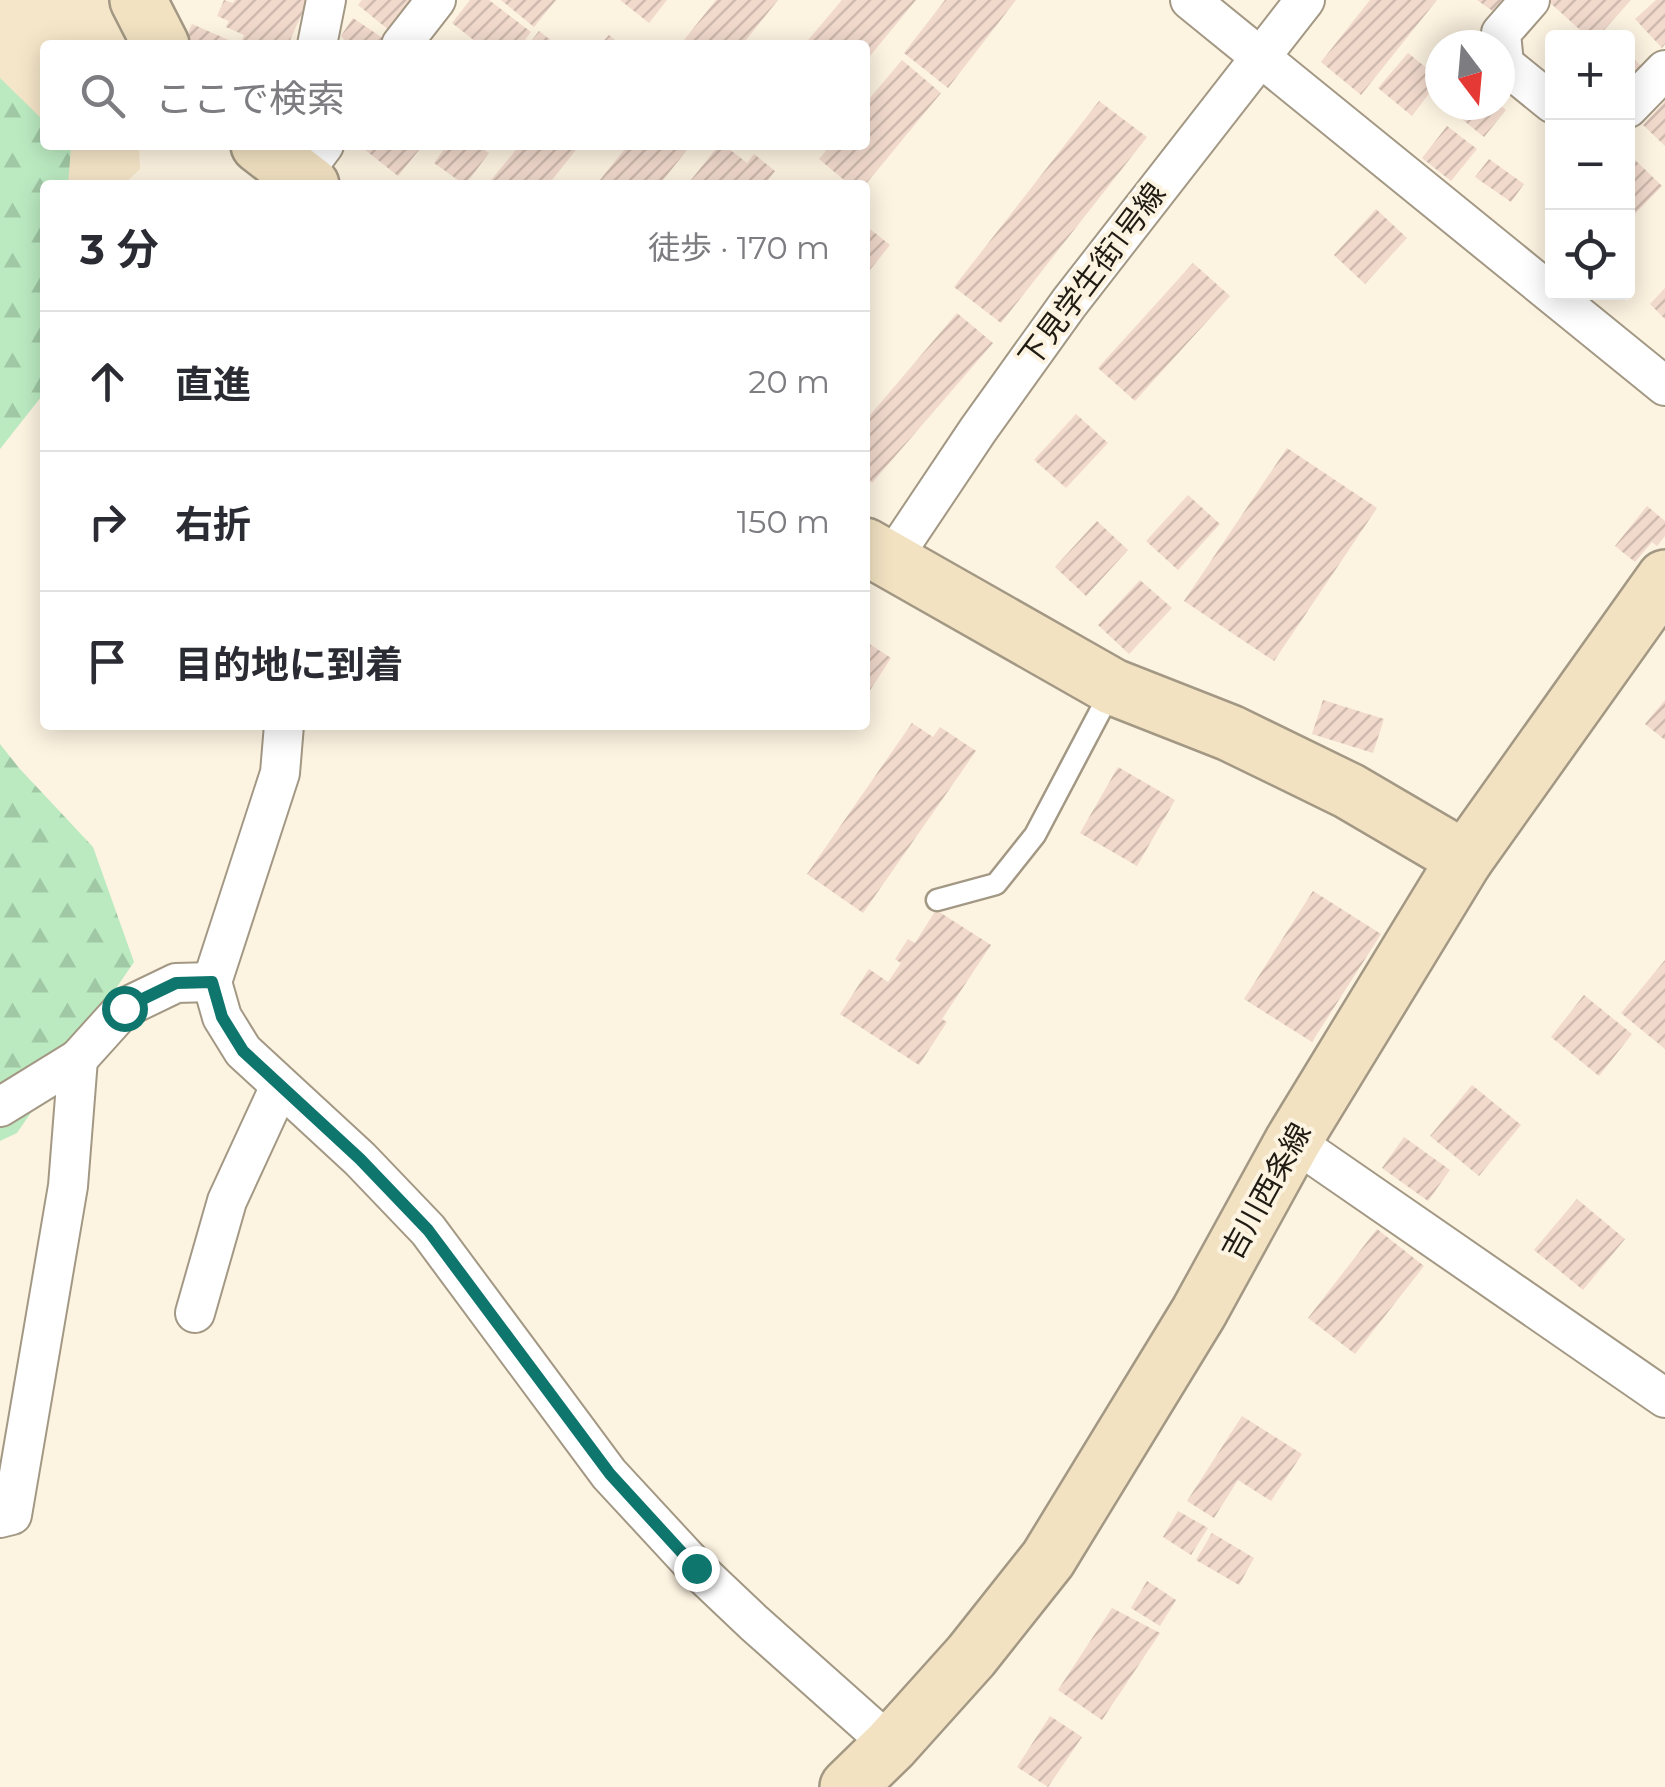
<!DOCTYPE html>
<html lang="ja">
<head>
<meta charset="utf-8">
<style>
	:root { --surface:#fff; --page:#f7f7f7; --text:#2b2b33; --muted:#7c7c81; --line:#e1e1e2 }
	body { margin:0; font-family:Montserrat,"Noto Sans JP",sans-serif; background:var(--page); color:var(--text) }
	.controls { position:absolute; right:30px; top:30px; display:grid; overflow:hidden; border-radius:10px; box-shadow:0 5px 25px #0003 }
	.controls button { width:90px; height:90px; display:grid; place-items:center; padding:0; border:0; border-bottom:2px solid var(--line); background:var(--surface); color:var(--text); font:50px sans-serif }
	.compass { position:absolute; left:1425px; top:30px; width:90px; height:90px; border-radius:50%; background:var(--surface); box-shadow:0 5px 25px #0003; rotate:164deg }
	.stop { position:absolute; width:30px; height:30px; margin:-22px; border:8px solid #0f766e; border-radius:50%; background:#fff }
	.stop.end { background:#0f766e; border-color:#fff; box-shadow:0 2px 10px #0008 }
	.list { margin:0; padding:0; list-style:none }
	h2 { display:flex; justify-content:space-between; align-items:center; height:130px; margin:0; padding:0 40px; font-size:42px }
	h2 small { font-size:32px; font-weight:400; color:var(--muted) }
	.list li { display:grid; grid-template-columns:65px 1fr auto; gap:30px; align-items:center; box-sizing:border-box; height:140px; padding:0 40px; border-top:2px solid var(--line) }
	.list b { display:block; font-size:38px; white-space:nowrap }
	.list em { font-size:32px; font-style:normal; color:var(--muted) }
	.icon { flex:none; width:55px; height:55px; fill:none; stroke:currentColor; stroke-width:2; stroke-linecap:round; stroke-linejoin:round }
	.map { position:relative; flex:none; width:1665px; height:1787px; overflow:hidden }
	.search { position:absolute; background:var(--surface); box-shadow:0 5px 25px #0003; left:40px; top:40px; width:830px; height:110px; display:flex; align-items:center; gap:25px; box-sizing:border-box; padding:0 35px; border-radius:10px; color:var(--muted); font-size:38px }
	.panel { position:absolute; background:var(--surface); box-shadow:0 5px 25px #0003; left:40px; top:180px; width:830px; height:550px; border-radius:10px }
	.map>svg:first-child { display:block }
	.built { fill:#f6e6c9 }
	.forest { fill:url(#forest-firs) }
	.building { fill:url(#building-hatch) }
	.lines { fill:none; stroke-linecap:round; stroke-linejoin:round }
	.lane-casing { stroke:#a39884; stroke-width:25 }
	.street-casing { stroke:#a39884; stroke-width:42 }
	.secondary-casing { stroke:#a39884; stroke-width:60 }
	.lane { stroke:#fff; stroke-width:20 }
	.street { stroke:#fff; stroke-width:38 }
	.secondary { stroke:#f2e2c2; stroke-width:55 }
	.route { stroke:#0f766e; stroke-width:12 }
	.labels { text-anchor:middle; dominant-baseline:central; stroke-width:8; stroke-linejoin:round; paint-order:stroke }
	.street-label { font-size:30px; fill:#201c14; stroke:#fdf3e1 }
</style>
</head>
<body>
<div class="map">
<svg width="1665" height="1787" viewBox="0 0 1665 1787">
	<defs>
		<pattern id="forest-firs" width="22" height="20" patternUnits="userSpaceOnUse" patternTransform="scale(2.5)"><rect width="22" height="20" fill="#bbeac1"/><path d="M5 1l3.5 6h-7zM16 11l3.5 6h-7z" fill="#a0c8a5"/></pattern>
		<pattern id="building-hatch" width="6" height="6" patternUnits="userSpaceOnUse" patternTransform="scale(2.5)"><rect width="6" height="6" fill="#f1d9cc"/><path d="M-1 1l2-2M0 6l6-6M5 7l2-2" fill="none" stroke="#cebaae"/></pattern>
	</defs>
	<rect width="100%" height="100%" fill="#fdf3e1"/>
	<path class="built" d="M0,0H131L134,45H45V145H139L140,169L123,185H45L0,303Z"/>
	<g class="forest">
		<path d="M0,78L45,122V145H69L71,147L68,185H45V392L0,449Z"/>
		<path d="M0,744L19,768L93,847L134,962L17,1133L0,1141Z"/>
	</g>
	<g class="building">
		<path d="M224,0L233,3L235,0H308L288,45H183L192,24L240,45L244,35L226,27L229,21L217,16Z"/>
		<path d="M362,0H411L414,2L390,31L358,5Z"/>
		<path d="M470,0H489L531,32L521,45H480L452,23Z"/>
		<path d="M501,0H556L534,27Z"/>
		<path d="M620,0H667L649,23Z"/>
		<path d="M716,0H778L742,45H680Z"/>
		<path d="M842,0H916L865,62V45H804Z"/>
		<path d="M945,0H1016L948,88L904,53Z"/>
		<path d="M1370,0H1437L1361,95L1321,62Z"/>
		<path d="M1477,0H1502L1494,12Z"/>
		<path d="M1547,0H1631L1597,38H1589Z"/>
		<path d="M1656,0H1665V44L1662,48L1635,19Z"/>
		<path d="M353,18L384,39L380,45H348L341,36Z"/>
		<path d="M539,31L557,45H528Z"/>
		<path d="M609,35L621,45H600Z"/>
		<path d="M1408,53L1440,79L1412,116L1378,88Z"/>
		<path d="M1628,53L1646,71L1628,89Z"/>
		<path d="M902,60L941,93L865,185H850L819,159L831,145H865V104Z"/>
		<path d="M1099,101L1147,137L1001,323L954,287Z"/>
		<path d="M1665,101V146L1643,125Z"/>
		<path d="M1450,105H1500L1506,110L1484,137L1448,108Z"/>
		<path d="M1447,126L1477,149L1451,181L1422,158Z"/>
		<path d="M359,145H423L398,176Z"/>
		<path d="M447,145H477L489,153L465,185L434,163Z"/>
		<path d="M520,145H580L548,185H487Z"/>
		<path d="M628,145H691L659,185H596Z"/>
		<path d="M719,145H724L747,163L754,154L775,171L764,185H687Z"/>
		<path d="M1628,153L1662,186L1628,221Z"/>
		<path d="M1489,159L1524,184L1511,202L1475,177Z"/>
		<path d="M1376,209L1407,238L1365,284L1334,255Z"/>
		<path d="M865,225L890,245L865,276Z"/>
		<path d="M1193,263L1230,296L1135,401L1098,368Z"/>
		<path d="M1665,288V319L1650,304Z"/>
		<path d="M957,313L993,343L872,483L865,476V421Z"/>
		<path d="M1076,414L1108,443L1066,488L1034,460Z"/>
		<path d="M1287,448L1377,508L1274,661L1184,601Z"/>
		<path d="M1188,495L1220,524L1178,570L1146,541Z"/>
		<path d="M1647,506L1665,521V536L1657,546L1652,542L1635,562L1615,546Z"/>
		<path d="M1097,521L1128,550L1086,596L1055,567Z"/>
		<path d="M1140,580L1172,608L1129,654L1098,625Z"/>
		<path d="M865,641L891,658L865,698Z"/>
		<path d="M1323,700L1384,719L1373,753L1312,734Z"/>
		<path d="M1665,700V740L1645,724Z"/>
		<path d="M912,723L933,737L940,727L976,751L863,913L807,874Z"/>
		<path d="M1118,767L1175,800L1137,866L1080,833Z"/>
		<path d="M1313,891L1381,934L1312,1042L1244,999Z"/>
		<path d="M936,910L991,945L942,1019L947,1022L919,1065L840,1014L869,969L888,982L901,963L895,959L908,939L915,943Z"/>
		<path d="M1665,960V1049L1621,1013Z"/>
		<path d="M1584,995L1632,1034L1599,1076L1551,1037Z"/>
		<path d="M1472,1085L1521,1125L1479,1176L1430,1136Z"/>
		<path d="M1404,1137L1450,1170L1428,1201L1382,1168Z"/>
		<path d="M1577,1199L1625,1239L1583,1290L1534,1250Z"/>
		<path d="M1377,1229L1424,1266L1355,1354L1308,1318Z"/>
		<path d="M1242,1416L1302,1454L1271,1501L1238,1480L1214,1518L1187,1501Z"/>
		<path d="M1178,1511L1208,1528L1191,1555L1163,1537Z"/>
		<path d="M1212,1533L1254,1558L1239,1585L1196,1560Z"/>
		<path d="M1147,1581L1176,1600L1160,1626L1131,1608Z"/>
		<path d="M1112,1608L1160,1633L1102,1720L1058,1690Z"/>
		<path d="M1050,1716L1082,1737L1048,1787L1017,1767Z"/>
	</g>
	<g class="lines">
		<g class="lane-casing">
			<path id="lane" d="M937,900L996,884L1035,835L1112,689"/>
		</g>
		<g class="street-casing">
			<g id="street">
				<path d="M1190,0L1665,386"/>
				<path d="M1530,0L1501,33L1504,64L1552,103"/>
				<path d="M317,45L326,0"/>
				<path d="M401,45L436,0"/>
				<path d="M1628,108L1665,70"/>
				<path d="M300,177L324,145"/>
				<path d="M891,560L978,430L1069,303L1305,0"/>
				<path d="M284,725L280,773L212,982L222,1017L243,1051L360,1159L428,1230L609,1474L696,1568L754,1623L891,1745"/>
				<path d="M78,1059L124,1008L176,983L212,982"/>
				<path d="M0,1107L78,1059L68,1186L12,1515L0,1518"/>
				<path d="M1293,1141L1665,1398"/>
				<path d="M195,1313L227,1201L280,1086"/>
			</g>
		</g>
		<g class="secondary-casing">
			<g id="secondary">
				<path d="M138,0L161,45"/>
				<path d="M259,145L311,185"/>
				<path d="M865,546L1113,687L1230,733L1349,791L1465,859"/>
				<path d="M848,1787L891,1745L971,1656L1048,1559L1199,1312L1293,1141L1465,859L1665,578"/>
			</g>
		</g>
		<use href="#lane" class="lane"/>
		<use href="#street" class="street"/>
		<use href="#secondary" class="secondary"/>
	</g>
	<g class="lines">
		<path class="route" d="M124,1008L176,983L212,982L222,1017L243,1051L360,1159L428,1230L610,1474L696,1568"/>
	</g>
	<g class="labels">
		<g class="street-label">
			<text transform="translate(1092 275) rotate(-53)">下見学生街1号線</text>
			<text transform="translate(1266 1191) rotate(-61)">吉川西条線</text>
		</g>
	</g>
</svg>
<div class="controls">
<button>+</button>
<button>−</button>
<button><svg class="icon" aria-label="locate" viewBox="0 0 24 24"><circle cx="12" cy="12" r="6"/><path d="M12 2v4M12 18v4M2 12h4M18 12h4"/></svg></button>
</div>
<svg class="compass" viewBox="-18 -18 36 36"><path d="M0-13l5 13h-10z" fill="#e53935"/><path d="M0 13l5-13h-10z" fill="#7c7c81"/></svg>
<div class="stop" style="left:124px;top:1008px"></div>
<div class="stop end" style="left:696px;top:1568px"></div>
<div class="search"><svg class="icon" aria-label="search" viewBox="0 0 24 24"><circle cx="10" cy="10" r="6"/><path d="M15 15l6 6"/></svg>ここで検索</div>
<section class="panel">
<h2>3 分<small>徒歩 · 170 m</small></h2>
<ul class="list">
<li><svg class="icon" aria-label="ahead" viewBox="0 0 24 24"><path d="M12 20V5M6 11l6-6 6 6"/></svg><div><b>直進</b></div><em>20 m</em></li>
<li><svg class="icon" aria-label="right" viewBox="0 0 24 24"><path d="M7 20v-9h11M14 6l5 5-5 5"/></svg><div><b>右折</b></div><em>150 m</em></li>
<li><svg class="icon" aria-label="arrive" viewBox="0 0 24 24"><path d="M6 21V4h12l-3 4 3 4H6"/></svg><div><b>目的地に到着</b></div></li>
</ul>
</section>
</div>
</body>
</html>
